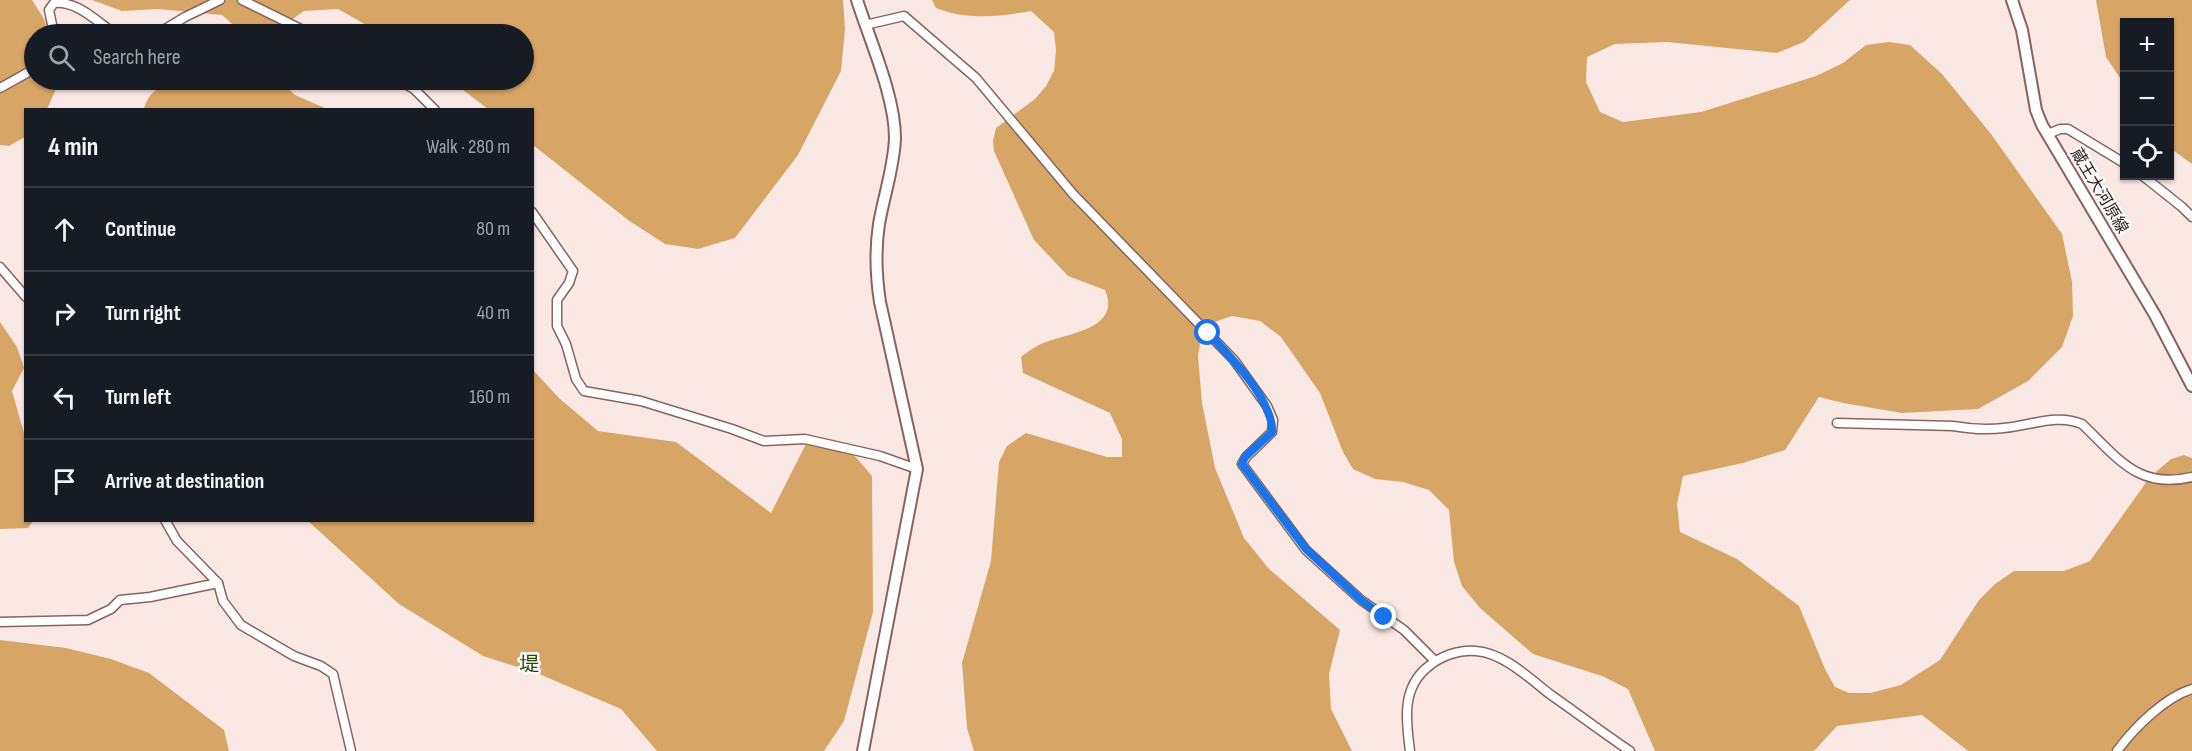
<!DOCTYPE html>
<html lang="en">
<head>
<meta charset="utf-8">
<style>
	:root { --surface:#171b24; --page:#242831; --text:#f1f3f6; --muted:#9ea1a6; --line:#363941 }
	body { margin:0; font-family:"Sofia Sans Condensed","Noto Sans JP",sans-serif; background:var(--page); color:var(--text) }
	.controls { position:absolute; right:18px; top:18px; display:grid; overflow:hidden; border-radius:0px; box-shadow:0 2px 4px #0004 }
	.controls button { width:54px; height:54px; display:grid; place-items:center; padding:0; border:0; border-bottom:2px solid var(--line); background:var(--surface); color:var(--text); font:30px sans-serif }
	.stop { position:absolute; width:18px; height:18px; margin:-14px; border:4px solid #1a73e8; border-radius:50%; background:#fff }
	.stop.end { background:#1a73e8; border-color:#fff; box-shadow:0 2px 6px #0008 }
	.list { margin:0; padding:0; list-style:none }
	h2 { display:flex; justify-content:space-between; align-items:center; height:78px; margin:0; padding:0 24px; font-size:26px }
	h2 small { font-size:20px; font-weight:400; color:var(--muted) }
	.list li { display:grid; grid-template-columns:39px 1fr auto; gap:18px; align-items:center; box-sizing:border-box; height:84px; padding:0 24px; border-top:2px solid var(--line) }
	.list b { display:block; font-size:22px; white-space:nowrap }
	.list em { font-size:20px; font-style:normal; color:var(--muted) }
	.icon { flex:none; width:33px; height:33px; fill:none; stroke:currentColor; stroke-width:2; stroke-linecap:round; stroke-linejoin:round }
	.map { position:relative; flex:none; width:2192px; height:751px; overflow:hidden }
	.search { position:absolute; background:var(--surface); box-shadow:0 2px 4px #0004; left:24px; top:24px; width:510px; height:66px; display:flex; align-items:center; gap:15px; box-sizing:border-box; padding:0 21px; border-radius:33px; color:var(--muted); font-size:22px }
	.panel { position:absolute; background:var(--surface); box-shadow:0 2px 4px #0004; left:24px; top:108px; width:510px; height:414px; border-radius:0px }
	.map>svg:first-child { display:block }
	.forest { fill:#d7a565 }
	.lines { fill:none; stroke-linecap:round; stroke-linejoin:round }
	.minor-casing { stroke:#89645d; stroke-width:11 }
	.tertiary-casing { stroke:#89645d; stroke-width:14 }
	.secondary-casing { stroke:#89645d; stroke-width:14 }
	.minor { stroke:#fff; stroke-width:8 }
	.tertiary { stroke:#fff; stroke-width:10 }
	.secondary { stroke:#fff; stroke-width:10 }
	.route { stroke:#1a73e8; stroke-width:8 }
	.labels { text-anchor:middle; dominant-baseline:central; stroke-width:5; stroke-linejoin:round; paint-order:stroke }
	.street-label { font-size:16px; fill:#2c1d1a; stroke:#fafafa }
	.quarter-label { font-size:20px; fill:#274803; stroke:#fafafa }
</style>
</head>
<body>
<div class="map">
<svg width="2192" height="751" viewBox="0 0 2192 751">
	<rect width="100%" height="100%" fill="#fae8e5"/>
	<g class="forest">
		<path d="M0,0H32L44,19L49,34H34V80H56V89L47,109L26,110L25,137L9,146L0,145Z"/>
		<path d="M92,0H843L845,29L841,71L798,155L735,238L698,249L665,244L628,220L533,145L532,110L488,109L450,80H524V34H382L338,9L304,11L277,30L276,34H240L239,30L222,15L158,9L122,11Z"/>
		<path d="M932,0H1850L1804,42L1777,53L1667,42L1615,44L1587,57L1586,82L1600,112L1623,122L1701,112L1816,76L1843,63L1866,45L1889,42L1910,45L1942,74L1991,134L2062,234L2072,282L2073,316L2062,347L2028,381L1978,409L1902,413L1843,403L1819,397L1785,450L1743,463L1683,476L1677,504L1680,532L1737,559L1799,606L1825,669L1835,687L1849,693H1870L1901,685L1940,660L1979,600L1995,584L2014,571H2064L2090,561L2150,477L2171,459L2184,455L2192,458V751H1968L1922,715L1837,726L1814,751H1655L1628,689L1602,676L1533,654L1480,608L1462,586L1454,562L1449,510L1429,490L1403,482L1375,479L1353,469L1343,452L1320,393L1281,337L1260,321L1232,316L1203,326L1198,356L1202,403L1215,468L1244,538L1269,569L1340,630L1329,674L1331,709L1352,751H974L967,728L962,663L991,561L999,462L1007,446L1026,433L1107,457H1122V439L1110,413L1023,373L1021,357C1026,353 1031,349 1037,346C1061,333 1123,332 1105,290L1068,276L1034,240L994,151L993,141L996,128L1035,99L1046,86L1054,71L1056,50L1054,32L1031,11C1000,17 965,20 936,8Z"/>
		<path d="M2096,0H2192V164L2170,148V22H2124V84L2106,57Z"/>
		<path d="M180,80H280L295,95L327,109H144C149,90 162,85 180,80Z"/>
		<path d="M0,322L17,347L24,368L12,391L25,437L26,520L33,521L28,528L0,529Z"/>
		<path d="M533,370L560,399L598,431L676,442L771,513L807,442L854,455L872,476L873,612L844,721L824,751H657L621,709L539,674L483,656L399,604L308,521L532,520Z"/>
		<path d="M0,640L66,648L111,659L149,673L224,730L229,751H0Z"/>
	</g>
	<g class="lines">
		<g class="minor-casing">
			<g id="minor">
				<path d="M242,0L311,34"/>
				<path d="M865,25L904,16L976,78L1073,194L1234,360L1267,406L1273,420L1272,432L1246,457L1242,464L1306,550L1361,600L1404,630L1435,661"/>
				<path d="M54,34L49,10L54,3C78,1 96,21 115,34"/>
				<path d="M157,34L185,17L220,0"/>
				<path d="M398,80L414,89L435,110"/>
				<path d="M0,88L34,69"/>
				<path d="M2048,134L2060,129H2068L2124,163"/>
				<path d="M2143,176L2182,207L2192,217"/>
				<path d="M532,212L573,271L569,283L557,300V326L566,344L576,379L584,391L641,401L732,429L764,441L805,439L880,456L917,469"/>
				<path d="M0,267L26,297"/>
				<path d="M1837,423L1953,426C1970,429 1987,430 2004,428C2030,426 2057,413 2082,424C2118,458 2138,490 2192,477"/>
				<path d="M165,520L177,541L218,583L223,601L241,625L294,656L321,666L333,674L351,751"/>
				<path d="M0,622L88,620L111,609L120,600L150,597L218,583"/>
				<path d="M1410,751C1406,721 1401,687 1429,666C1441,656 1460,649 1476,651C1504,653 1530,679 1551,695C1577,713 1603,733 1630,751"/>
				<path d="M2117,751C2134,728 2165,697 2192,689"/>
			</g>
		</g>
		<g class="tertiary-casing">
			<path id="tertiary" d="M857,0C870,41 895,96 895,138C894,167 884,195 879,224C875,250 876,276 880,302L917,469L863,751"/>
		</g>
		<g class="secondary-casing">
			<path id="secondary" d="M2012,0L2022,30L2036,110L2042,125L2155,315L2192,386"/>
		</g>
		<use href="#minor" class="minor"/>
		<use href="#tertiary" class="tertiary"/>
		<use href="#secondary" class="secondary"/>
	</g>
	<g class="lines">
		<path class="route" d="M1208,333C1229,355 1274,401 1272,432L1245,457L1242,464L1306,549L1361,600L1384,617"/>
	</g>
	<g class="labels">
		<g class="street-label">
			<text transform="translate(2099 191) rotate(59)">蔵王大河原線</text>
		</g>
		<g class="quarter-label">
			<text x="529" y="665">堤</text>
		</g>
	</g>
</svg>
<div class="controls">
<button>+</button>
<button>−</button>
<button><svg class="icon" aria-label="locate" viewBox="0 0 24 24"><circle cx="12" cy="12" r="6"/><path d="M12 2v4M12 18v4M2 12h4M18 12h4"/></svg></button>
</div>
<div class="stop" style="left:1208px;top:333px"></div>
<div class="stop end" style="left:1384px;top:617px"></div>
<div class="search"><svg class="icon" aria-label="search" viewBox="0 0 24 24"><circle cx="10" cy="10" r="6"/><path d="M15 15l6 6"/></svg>Search here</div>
<section class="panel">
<h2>4 min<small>Walk · 280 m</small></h2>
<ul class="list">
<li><svg class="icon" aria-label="ahead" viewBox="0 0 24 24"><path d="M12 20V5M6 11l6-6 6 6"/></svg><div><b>Continue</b></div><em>80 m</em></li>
<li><svg class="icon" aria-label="right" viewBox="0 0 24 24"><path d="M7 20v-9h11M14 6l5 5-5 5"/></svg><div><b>Turn right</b></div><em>40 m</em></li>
<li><svg class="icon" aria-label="left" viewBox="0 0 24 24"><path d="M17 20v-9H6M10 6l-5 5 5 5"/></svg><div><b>Turn left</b></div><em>160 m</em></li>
<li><svg class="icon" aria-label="arrive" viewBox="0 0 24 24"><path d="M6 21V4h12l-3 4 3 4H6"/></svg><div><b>Arrive at destination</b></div></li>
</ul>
</section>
</div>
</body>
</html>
